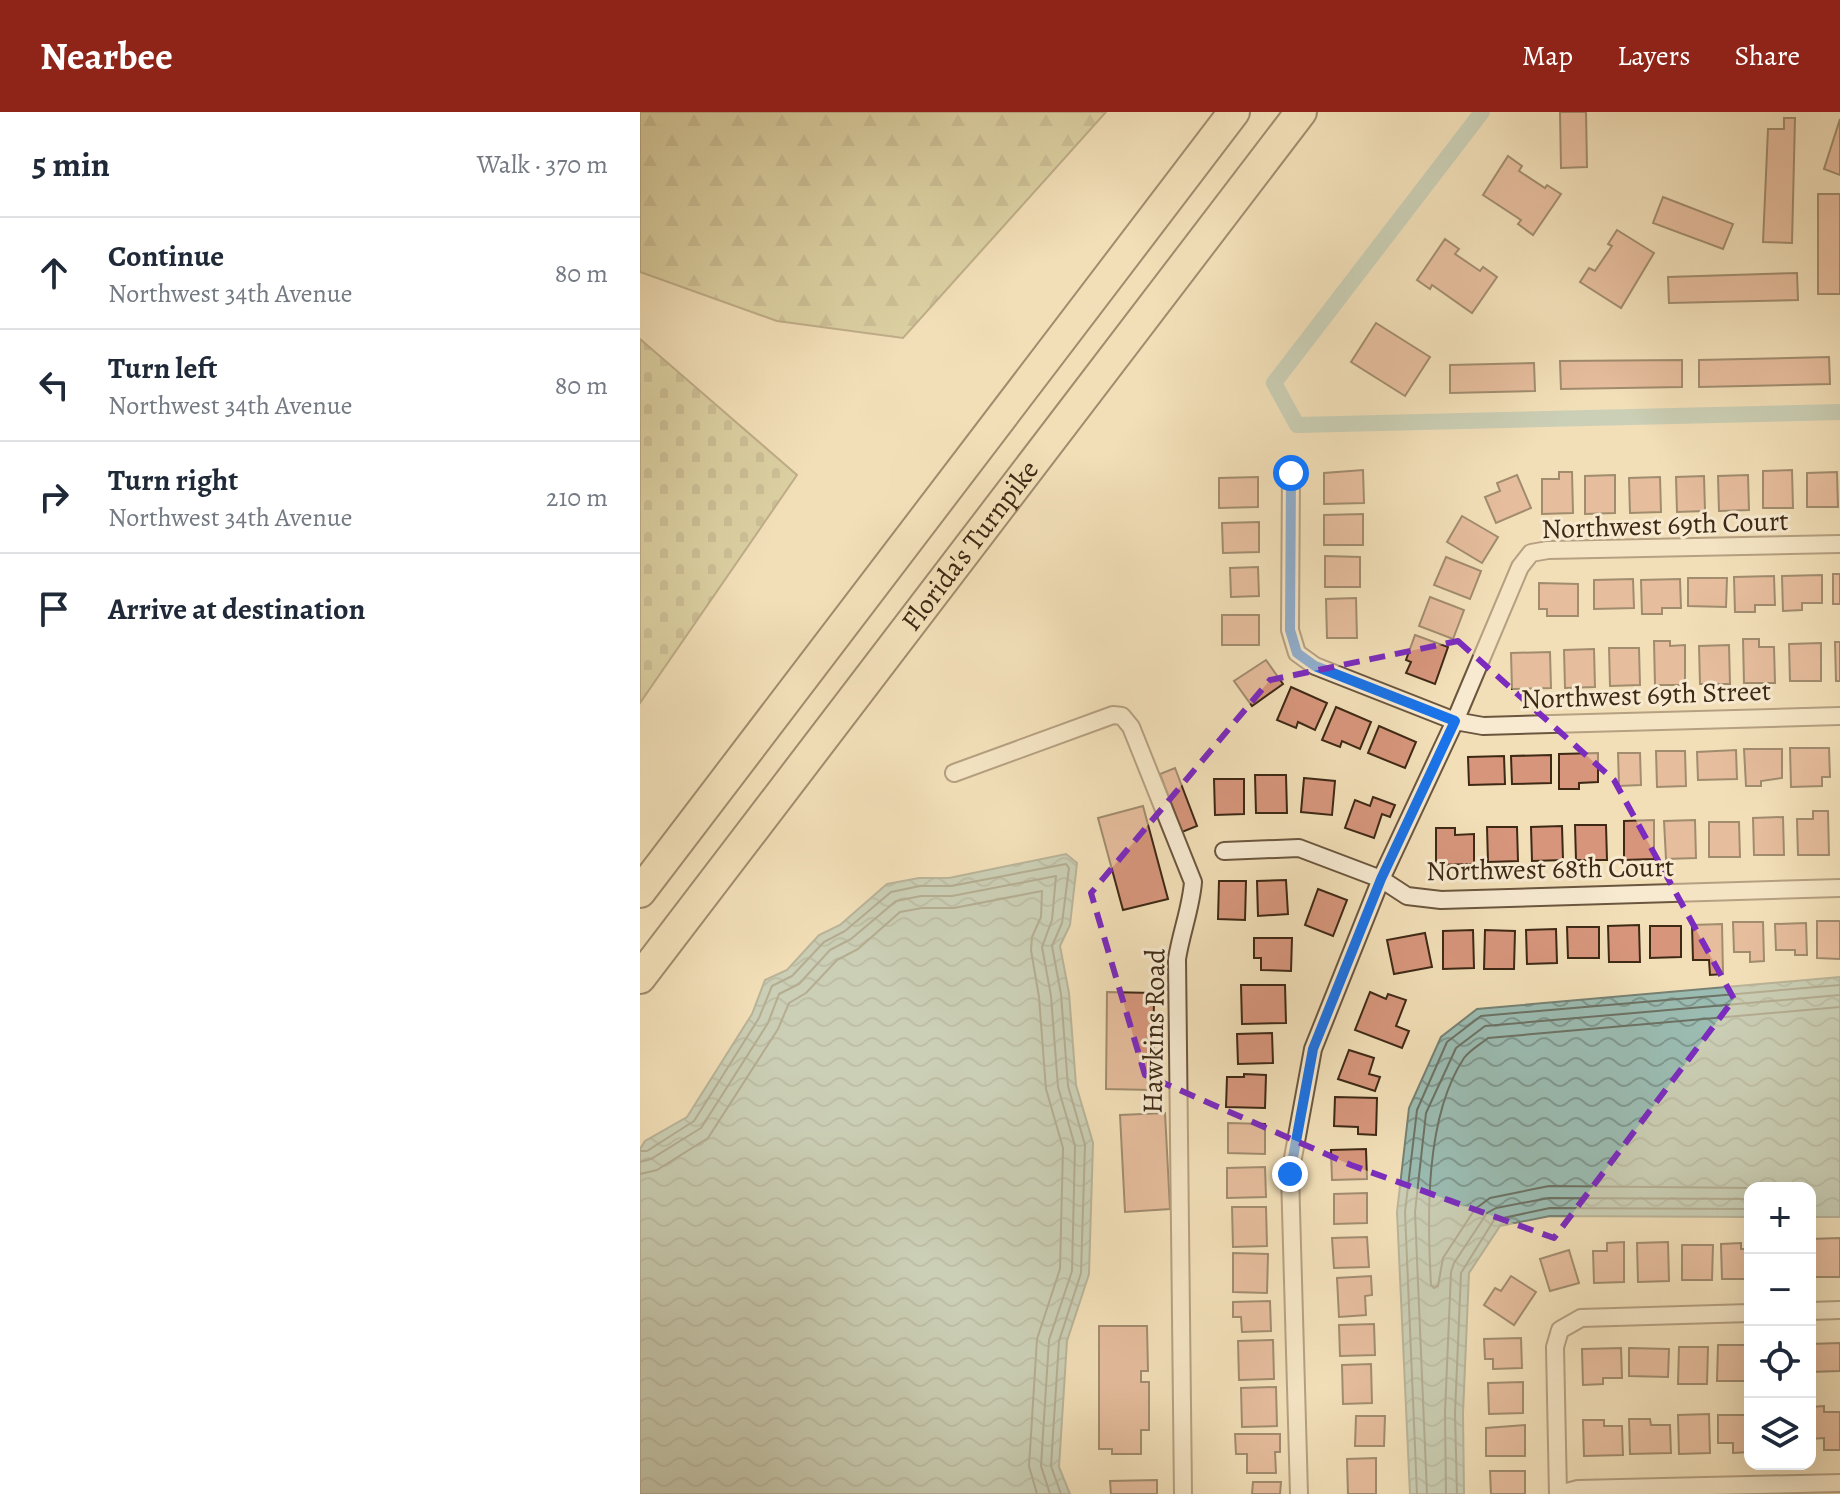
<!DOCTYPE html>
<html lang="en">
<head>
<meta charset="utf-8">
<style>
	:root { --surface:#fff; --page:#f6f6f7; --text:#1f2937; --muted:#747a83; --line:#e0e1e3; --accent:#8f2418 }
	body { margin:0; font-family:Alegreya,serif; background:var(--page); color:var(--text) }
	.controls { position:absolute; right:24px; bottom:24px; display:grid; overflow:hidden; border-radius:16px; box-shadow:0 8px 32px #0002 }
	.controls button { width:72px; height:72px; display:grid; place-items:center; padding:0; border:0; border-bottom:2px solid var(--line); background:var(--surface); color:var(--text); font:40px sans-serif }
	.stop { position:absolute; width:24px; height:24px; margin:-18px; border:6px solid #1a73e8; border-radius:50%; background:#fff }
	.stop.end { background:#1a73e8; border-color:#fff; box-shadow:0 2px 8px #0008 }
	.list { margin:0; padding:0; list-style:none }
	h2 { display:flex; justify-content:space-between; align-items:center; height:104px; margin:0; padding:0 32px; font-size:34px }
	h2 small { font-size:26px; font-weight:400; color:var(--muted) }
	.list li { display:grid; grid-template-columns:52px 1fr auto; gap:24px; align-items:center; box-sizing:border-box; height:112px; padding:0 32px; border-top:2px solid var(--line) }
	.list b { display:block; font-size:30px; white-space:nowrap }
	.list p { margin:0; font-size:26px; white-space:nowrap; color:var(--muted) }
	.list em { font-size:26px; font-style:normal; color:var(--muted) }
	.icon { flex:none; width:44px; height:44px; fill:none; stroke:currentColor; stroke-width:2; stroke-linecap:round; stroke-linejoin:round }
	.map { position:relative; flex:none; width:1200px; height:1382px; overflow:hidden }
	header { display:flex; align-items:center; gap:48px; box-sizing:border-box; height:112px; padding:0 40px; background:var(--accent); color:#fff }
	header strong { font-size:38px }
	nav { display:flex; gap:44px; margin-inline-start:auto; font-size:28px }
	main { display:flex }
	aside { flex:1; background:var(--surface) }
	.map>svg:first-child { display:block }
	.forest { fill:url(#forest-firs); stroke:#807450; stroke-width:2 }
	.cemetery { fill:url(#cemetery-stones); stroke:#807450; stroke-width:2 }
	.water { fill:url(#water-waves); stroke:#768173; stroke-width:2 }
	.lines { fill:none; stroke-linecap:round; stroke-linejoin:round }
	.shore { stroke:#6c7264; stroke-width:2 }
	.canal { stroke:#9bbcb2; stroke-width:16 }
	.building { fill:#d7967c; stroke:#3e2915; stroke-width:2 }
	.minor-casing { stroke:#6b563e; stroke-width:20 }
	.motorway-casing { stroke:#3e2915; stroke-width:34 }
	.minor { stroke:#f7ead1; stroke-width:16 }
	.motorway { stroke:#f2dfb8; stroke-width:30 }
	.route { stroke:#1a73e8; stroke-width:10 }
	.marked { fill:none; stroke:#7b2cbf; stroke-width:6; stroke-dasharray:16 10; stroke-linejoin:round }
	.labels { text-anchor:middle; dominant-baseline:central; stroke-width:6; stroke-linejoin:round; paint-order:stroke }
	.street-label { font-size:28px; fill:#3e2915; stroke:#f7ead1 }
</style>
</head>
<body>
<header>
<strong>Nearbee</strong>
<nav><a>Map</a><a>Layers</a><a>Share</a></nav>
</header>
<main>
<aside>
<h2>5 min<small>Walk · 370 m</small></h2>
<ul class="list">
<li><svg class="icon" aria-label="ahead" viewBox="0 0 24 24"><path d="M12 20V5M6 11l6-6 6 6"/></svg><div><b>Continue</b><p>Northwest 34th Avenue</p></div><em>80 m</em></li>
<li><svg class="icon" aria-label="left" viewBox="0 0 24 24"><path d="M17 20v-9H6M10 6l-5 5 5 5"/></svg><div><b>Turn left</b><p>Northwest 34th Avenue</p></div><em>80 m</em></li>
<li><svg class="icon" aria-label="right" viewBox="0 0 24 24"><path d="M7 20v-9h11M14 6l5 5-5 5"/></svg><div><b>Turn right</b><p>Northwest 34th Avenue</p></div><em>210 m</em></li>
<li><svg class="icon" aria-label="arrive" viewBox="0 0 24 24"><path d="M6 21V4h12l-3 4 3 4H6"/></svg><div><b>Arrive at destination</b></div></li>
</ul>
</aside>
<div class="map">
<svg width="1200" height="1382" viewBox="0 0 1200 1382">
	<defs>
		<pattern id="forest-firs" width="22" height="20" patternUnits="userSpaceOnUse" patternTransform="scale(2)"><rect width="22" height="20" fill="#c2c08a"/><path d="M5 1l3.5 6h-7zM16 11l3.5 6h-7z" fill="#9f9c70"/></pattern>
		<pattern id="cemetery-stones" width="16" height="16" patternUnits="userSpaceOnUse" patternTransform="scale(2)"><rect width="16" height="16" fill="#c2c08a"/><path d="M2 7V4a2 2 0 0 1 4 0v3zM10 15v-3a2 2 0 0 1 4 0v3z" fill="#9f9c70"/></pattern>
		<pattern id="water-waves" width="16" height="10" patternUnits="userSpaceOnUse" patternTransform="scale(2)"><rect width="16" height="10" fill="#9bbcb2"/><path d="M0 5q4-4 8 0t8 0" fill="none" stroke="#809990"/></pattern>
	</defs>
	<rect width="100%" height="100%" fill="#f2dfb8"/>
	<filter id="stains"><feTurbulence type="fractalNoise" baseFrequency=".0025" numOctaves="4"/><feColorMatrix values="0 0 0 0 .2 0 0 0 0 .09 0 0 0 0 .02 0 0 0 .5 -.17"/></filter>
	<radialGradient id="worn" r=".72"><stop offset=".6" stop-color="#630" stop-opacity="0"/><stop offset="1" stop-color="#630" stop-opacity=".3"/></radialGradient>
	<path class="forest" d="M0,0H466L263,226L137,209L0,160Z"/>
	<path class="cemetery" d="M0,227L157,363L0,591Z"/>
	<g class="water">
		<path d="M426,742L437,751L430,813L420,834L429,881L436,973L453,1031L449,1162L427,1229L419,1355L430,1382H0V1037L5,1029L47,1005L112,902L125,868L147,858L179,823L200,813L247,772L279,766H309Z"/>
		<path d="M1200,865V1105H1170V1076H1110V1105L910,1104L860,1114L829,1161L823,1301L824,1382H770L757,1100L769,996L801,925L837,897Z"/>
	</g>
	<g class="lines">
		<g class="shore">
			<path d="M0,1039H7L54,1009L119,906L132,874L152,864L184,830L205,819L251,780L280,774H311L426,752L429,756L422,811L412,834L421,882L428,974L445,1033L441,1161L419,1229L411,1354L421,1382"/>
			<path d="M0,1050L11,1047L61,1016L128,911L139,882L159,872L190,838L211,827L256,789L281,784H312L416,764L412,808L402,835L411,884L418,975L435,1034L432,1159L409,1228L401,1354L410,1382"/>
			<path d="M0,1062L17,1058L68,1026L138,917L149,891L166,881L197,848L218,837L260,800L282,796H314L402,779L401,805L392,825L391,838L399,885L406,977L423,1036L420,1157L397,1227L389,1354L397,1382"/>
			<path d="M1116,1076L909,1074L850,1086L835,1097L803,1146L798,1174L794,1176L791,1173C787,1104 785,1005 824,946C830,938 841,932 848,926L1200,895"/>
			<path d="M777,1382L765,1100L777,998L807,930L841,904L1200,873"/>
			<path d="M787,1382L775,1100L786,1001L816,936L845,914L1200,883"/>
			<path d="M806,1382L805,1300L811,1160L814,1151L847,1101L856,1096L909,1086L1110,1087"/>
			<path d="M817,1382L815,1301L821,1161L854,1108L910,1096L1110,1097"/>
		</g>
		<path class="canal" d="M842,0L634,271L657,313L1200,300"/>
	</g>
	<g class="building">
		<path d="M920,0H946L947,55L921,56Z"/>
		<path d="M1144,6H1155L1152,131L1123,130L1128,17H1144Z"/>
		<path d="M1200,7V63L1184,57Z"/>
		<path d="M868,44L882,54L879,59L905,76L907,73L921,82L893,123L878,112L881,108L843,83Z"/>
		<rect x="1178" y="82" width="22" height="100"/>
		<path d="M1023,85L1093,112L1083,137L1013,111Z"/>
		<path d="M977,118L1014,141L981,196L940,170L949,156L955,159L972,134L968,132Z"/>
		<path d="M805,127L819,137L815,142L840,159L843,155L857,165L832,201L792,173L790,177L777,168Z"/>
		<path d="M1157,161L1158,188L1029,191L1028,165Z"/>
		<path d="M736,211L790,245L765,284L711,250Z"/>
		<path d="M1189,245L1190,272L1059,275V248Z"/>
		<path d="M1042,248V275L921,277L920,249Z"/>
		<path d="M894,251L895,279L810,281V253Z"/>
		<path d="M723,358L724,391L684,392V361Z"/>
		<path d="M1152,358L1153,396H1123V359Z"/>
		<path d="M919,360H932L933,401L902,402V367H919Z"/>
		<path d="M1197,360L1198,395H1167V361Z"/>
		<path d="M877,363L891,396L856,411L845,385L860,379L857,371Z"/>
		<path d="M975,363V401L945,402V364Z"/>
		<path d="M1108,363L1109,398L1079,399L1078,364Z"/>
		<path d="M1064,364L1065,399L1037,400L1036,365Z"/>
		<path d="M618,365V395L579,396V366Z"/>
		<path d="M1020,365L1021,400L990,401L989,366Z"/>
		<path d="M723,402V433H684V403Z"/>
		<path d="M822,404L858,425L842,451L807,430Z"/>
		<path d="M619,410V440L583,441L582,411Z"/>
		<path d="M685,444L720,445V475H685Z"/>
		<path d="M806,445L841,459L830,487L794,473Z"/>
		<path d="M618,455L619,484L591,485L590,456Z"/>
		<rect x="1193" y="462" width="7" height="30"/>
		<path d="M1182,463V491H1162V498L1143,499L1142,464Z"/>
		<path d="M1134,464L1135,493H1115V500H1095L1094,465Z"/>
		<path d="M1048,466H1087L1086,495L1048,494Z"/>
		<path d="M993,467L994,496L954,497V468Z"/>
		<path d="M1040,467L1041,496H1022V502H1002L1001,468Z"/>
		<path d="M899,471L938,472V504H907V497H899Z"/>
		<path d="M790,485L824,498L813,527L779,514Z"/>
		<path d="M716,486L717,526H687L686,487Z"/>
		<rect x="582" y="503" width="37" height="30"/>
		<path d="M775,523L808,535L795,572L766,561L771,550L766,548Z"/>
		<path d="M1103,527H1119V535H1134L1135,571H1104Z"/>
		<path d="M1014,529H1030V534L1045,533V573H1015Z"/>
		<path d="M1195,530H1200V569H1196Z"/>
		<path d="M1181,531V569H1150L1149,532Z"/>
		<path d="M1089,533L1090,572H1060L1059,534Z"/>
		<path d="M969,536H999L1000,573L970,574Z"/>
		<path d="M954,537L955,575L925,576L924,538Z"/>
		<path d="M910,540L911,576L872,577L871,541Z"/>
		<path d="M626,548L643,572L612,594L594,569Z"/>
		<path d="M651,575L687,591L675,618L658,610L656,616L637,608Z"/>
		<path d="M696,595L731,610L720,637L702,629L700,635L682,628Z"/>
		<path d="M739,614L776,630L765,656L728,641Z"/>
		<path d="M1150,636H1189L1190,665H1182V674L1151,675Z"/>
		<path d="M1104,637H1142V666L1121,669V674H1106Z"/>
		<path d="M1096,638L1097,667L1058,668L1057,640Z"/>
		<path d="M1016,639H1045L1046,674L1017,675Z"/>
		<path d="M958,641V670L939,671V677H919V642Z"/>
		<path d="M978,641H1000L1001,673L979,674Z"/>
		<path d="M911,643V671L872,672L871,644Z"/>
		<path d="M864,644L865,672L829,673L828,645Z"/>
		<path d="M535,656L557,714L542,720L520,662Z"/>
		<path d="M615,663H646L647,701H616Z"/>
		<path d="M664,666L695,669L692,703L661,700Z"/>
		<path d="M574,667H604V702L575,703Z"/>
		<path d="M733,685L755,693L750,705L742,702L734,726L705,716L715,688L730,694Z"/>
		<path d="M503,694L528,787L483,798L458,706Z"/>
		<path d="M1173,699H1188L1189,743H1158L1157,707H1173Z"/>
		<path d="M1143,705L1144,743H1114L1113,706Z"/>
		<path d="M1014,708V747L984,748V709Z"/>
		<path d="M1055,708L1056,746L1026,747L1024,709Z"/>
		<path d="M1069,710H1099L1100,745H1069Z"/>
		<path d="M935,713H966L967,748H936Z"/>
		<path d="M922,714L923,748L892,749L891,715Z"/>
		<path d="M847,715H877L878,749L848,750Z"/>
		<path d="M796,716H815V723L834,722V752L796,753Z"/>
		<path d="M646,768L648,802L618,804L617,769Z"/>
		<path d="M579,769H606L605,808L578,807Z"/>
		<path d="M678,777L707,788L693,824L665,813Z"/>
		<path d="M1177,809H1200V847L1177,846Z"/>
		<path d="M1093,810H1123L1124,849L1110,850V840H1094Z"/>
		<path d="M1166,811L1167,843H1155V838H1136L1135,812Z"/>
		<path d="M1082,812L1083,862L1070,863L1069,848H1053L1052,813Z"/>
		<path d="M999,813L1000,850H969L968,814Z"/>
		<path d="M1010,814H1041V845L1010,846Z"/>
		<path d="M927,815H959V846H928Z"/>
		<path d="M916,817L917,851L887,852L886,818Z"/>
		<path d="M833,818L834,856L803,857V819Z"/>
		<path d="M845,818L875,819L874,857H844Z"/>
		<path d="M785,821L792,855L754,862L747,828Z"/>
		<path d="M614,826H652L651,859L621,858V846H614Z"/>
		<path d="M601,873H645L646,911L602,912Z"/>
		<path d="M467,880L514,881L513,978L466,977Z"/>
		<path d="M730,880L746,887L748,882L766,888L756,914L769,919L762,936L715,918Z"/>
		<path d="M632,921L633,951L598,952L597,922Z"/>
		<path d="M709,938L734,946L729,962L740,965L735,979L698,967Z"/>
		<path d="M604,962L626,963L625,996L586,995L587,965H604Z"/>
		<path d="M695,985L737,986L736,1023L718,1022V1015L694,1014Z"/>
		<path d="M525,1001L530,1097L485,1100L480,1003Z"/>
		<path d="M588,1011L625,1012V1042L588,1041Z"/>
		<path d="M726,1037L727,1067L692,1068L691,1038Z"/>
		<path d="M625,1055L626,1085L587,1086V1056Z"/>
		<path d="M727,1081V1111L694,1112V1082Z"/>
		<path d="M592,1095H626L627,1134L593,1135Z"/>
		<path d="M727,1125L729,1155L694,1156L692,1126Z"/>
		<path d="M1200,1126V1165H1171L1170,1127Z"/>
		<path d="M984,1130V1170L954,1171L953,1139H967V1131Z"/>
		<path d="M1028,1130L1029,1169L998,1170L997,1131Z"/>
		<path d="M1101,1131V1137H1110V1167H1082L1081,1132Z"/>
		<path d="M1042,1133H1073L1072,1168H1042Z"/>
		<path d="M929,1138L939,1171L910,1179L900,1147Z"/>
		<path d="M593,1141L628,1142L627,1181L593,1180Z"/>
		<path d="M731,1164L732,1183L725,1184L726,1203L699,1205L697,1166Z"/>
		<path d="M871,1164L896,1180L874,1213L844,1193L855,1176L861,1179Z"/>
		<path d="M630,1189L631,1219L602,1220L601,1205H593V1190Z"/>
		<path d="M734,1212L735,1243L700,1244L699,1213Z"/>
		<path d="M459,1214H507L508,1259H501V1270H509V1318H501V1342H472V1337H459Z"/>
		<path d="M881,1226L882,1256L853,1257V1247H845L844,1227Z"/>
		<path d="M633,1228L634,1267L599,1268L598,1229Z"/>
		<path d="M1200,1231V1259L1170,1260V1232Z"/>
		<path d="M1078,1233H1110V1262H1105V1269H1077Z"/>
		<path d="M1039,1235H1068L1067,1272H1038Z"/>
		<path d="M981,1236L982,1266H963V1272L943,1273L942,1237Z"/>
		<path d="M989,1236L1029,1237L1028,1265L989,1264Z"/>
		<path d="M731,1252L732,1291L703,1292L702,1253Z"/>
		<path d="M883,1270V1301L849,1302L848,1271Z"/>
		<path d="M636,1275L637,1314L602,1315L601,1276Z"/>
		<path d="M1184,1294V1300H1200V1338H1184V1326L1170,1327V1295Z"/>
		<path d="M1069,1302L1070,1341L1039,1342L1038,1303Z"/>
		<path d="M1078,1303H1110V1340L1093,1341V1331H1078Z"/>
		<path d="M716,1304H745L744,1334H715Z"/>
		<path d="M989,1307H1010L1011,1313H1030L1031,1341L990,1342Z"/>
		<path d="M943,1308H964V1314H982L983,1343L944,1344Z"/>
		<path d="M885,1313V1344H846V1316Z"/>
		<path d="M595,1322H640V1340H635L636,1361H607V1342H596Z"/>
		<path d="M736,1346V1382H708L707,1347Z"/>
		<path d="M850,1359H885V1382H851Z"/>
		<path d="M517,1368V1382H471L470,1369Z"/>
		<path d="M613,1370H641L640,1382H612Z"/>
	</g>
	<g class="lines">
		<g class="minor-casing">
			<g id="minor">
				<path d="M651,361L650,518L657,541L675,554L815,609L843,614L1200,604"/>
				<path d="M314,661L473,603L482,604L491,615L553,770C551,796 541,821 537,847L543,1382"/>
				<path d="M584,739L659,736L741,767L767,784L801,788L1200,776"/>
				<path d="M1170,1199L1200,1198"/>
				<path d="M659,1382L650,1062L673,937L741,767L815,609L880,455L891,441L908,438L1200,432"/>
				<path d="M918,1382L915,1235L920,1218L941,1206L1110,1201"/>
				<path d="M919,1382L938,1377L1200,1371"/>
			</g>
		</g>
		<g class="motorway-casing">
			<g id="motorway">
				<path d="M0,780L594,0"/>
				<path id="s1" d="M0,866L661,0"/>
			</g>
		</g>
		<use href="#minor" class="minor"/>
		<use href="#motorway" class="motorway"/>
	</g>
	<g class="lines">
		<path class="route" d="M650,1062L673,937L741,767L815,609L675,554L657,541L650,518L651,361"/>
	</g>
	<path d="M0 0H1200V1382H0ZM818,529L974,668L1094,887L914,1126L711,1053L505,963L451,781L630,568Z" fill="#f2dfb8" fill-opacity=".55" fill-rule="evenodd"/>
	<path class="marked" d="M818,529L974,668L1094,887L914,1126L711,1053L505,963L451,781L630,568Z"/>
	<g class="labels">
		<g class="street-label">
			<text transform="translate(1025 413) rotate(-2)">Northwest 69th Court</text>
			<text stroke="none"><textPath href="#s1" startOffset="544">Florida's Turnpike</textPath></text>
			<text transform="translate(1006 583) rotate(-2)">Northwest 69th Street</text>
			<text transform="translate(910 757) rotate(-1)">Northwest 68th Court</text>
			<text transform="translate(514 919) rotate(-89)">Hawkins Road</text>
		</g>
	</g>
	<rect width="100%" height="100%" filter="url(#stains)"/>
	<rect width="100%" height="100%" fill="url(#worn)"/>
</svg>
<div class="controls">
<button>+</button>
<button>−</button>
<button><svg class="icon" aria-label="locate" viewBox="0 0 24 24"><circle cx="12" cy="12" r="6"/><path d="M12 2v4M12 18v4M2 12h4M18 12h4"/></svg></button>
<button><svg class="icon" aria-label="layers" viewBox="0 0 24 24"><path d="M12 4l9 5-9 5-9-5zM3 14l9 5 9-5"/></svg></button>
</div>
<div class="stop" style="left:651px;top:361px"></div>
<div class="stop end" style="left:650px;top:1062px"></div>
</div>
</main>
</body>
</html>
